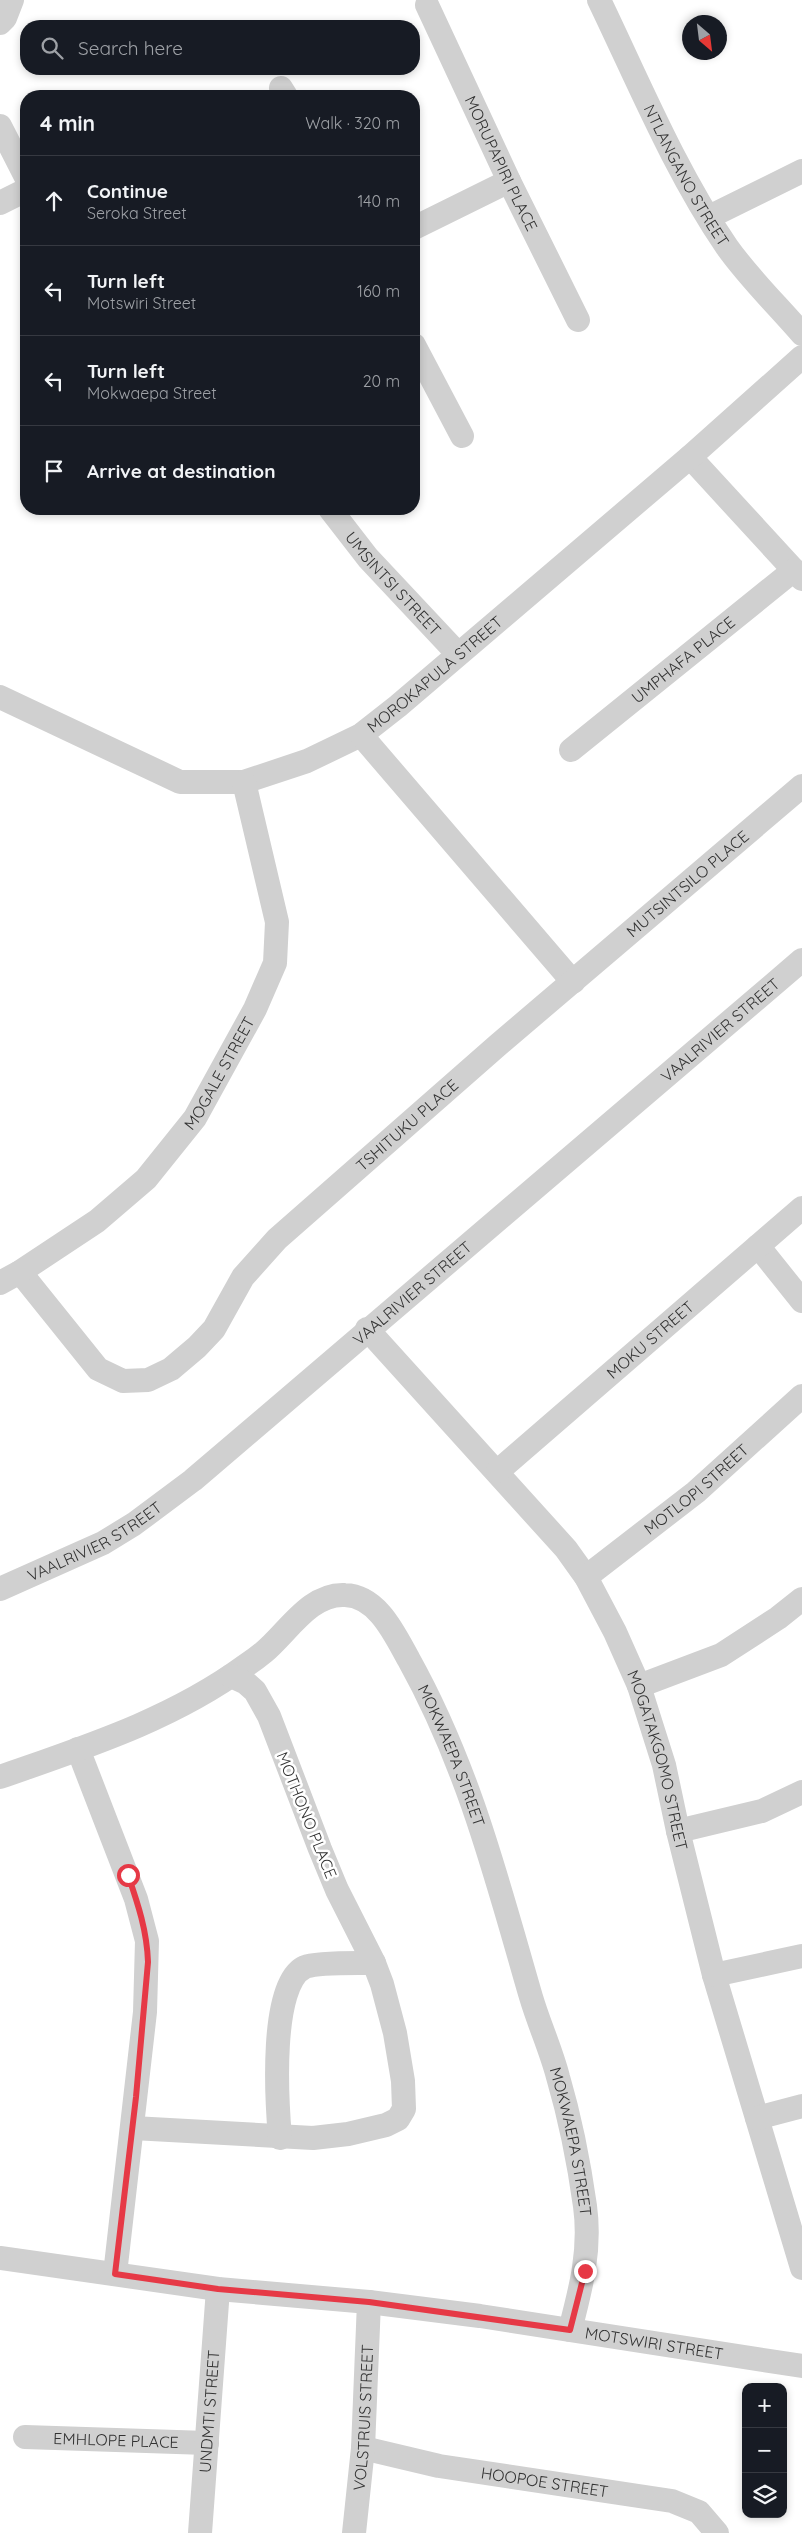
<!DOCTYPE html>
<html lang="en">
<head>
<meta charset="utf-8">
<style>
	:root { --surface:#171b24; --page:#242831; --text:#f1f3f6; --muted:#9ea1a6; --line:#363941 }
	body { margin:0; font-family:Quicksand,sans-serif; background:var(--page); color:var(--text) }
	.controls { position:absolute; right:15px; bottom:15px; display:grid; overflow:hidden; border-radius:10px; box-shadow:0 2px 8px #0003 }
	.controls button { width:45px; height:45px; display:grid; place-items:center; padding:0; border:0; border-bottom:1px solid var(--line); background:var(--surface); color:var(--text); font:25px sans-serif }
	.compass { position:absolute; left:682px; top:15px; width:45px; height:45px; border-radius:50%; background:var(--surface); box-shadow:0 2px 8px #0003; rotate:152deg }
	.stop { position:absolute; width:15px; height:15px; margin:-11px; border:4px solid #e63946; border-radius:50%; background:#fff }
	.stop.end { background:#e63946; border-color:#fff; box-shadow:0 1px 5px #0008 }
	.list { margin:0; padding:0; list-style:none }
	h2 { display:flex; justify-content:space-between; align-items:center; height:65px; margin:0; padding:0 20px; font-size:21px }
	h2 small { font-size:16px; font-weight:400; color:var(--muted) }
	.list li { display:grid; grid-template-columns:32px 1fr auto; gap:15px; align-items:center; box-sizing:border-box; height:90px; padding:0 20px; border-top:1px solid var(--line) }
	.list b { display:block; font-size:19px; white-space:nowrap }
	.list p { margin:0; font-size:16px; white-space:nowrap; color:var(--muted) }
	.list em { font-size:16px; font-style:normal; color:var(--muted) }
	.icon { flex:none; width:28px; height:28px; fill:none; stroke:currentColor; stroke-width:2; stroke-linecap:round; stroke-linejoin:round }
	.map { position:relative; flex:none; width:802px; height:2533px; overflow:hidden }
	.search { position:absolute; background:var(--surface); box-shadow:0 2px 8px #0003; left:20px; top:20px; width:400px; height:55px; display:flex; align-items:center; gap:12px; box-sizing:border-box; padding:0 18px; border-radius:20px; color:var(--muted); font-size:19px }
	.panel { position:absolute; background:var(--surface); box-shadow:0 2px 8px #0003; left:20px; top:90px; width:400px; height:425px; border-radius:20px }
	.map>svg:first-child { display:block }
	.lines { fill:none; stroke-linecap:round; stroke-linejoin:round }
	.minor { stroke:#d0d0d0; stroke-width:24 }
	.route { stroke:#e63946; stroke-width:6 }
	.labels { text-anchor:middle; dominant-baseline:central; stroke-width:5; stroke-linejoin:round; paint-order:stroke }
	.street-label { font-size:16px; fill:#333; stroke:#fff }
</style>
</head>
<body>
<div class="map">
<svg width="802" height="2533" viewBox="0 0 802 2533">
	<rect width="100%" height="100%" fill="#fff"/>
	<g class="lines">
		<g class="minor">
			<path id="s1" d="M599,0C639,83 675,171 727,247C749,278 777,305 802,334"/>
			<path id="s2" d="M427,5L509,181L578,320"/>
			<path d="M0,23L5,18L12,0"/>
			<path d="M281,88L286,96"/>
			<path d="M0,126L26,177"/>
			<path d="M0,203L26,190"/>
			<path d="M709,217L802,171"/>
			<path d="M414,228L509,181"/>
			<path d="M414,345L462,436"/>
			<path d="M690,457L802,579"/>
			<path id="s3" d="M330,509L368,558L458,654"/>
			<path id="s4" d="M0,697L180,782H244L307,761L361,735L398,706L690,457L802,357"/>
			<path d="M361,735L573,982"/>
			<path id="s5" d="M571,750L794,570"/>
			<path d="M758,1246L802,1301"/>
			<path id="s6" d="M20,1272L98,1369L123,1381L148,1380L171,1369L197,1347L214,1329L243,1277L277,1239L498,1045L802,786"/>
			<path id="s7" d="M0,1283L20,1272L97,1221L146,1179L195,1118L255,1009L275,963L277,922L244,782"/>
			<path id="s8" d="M367,1329L566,1549L586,1577L615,1632L639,1686L664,1765L678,1831L714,1975L802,2268"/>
			<path id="s9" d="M498,1471L802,1208"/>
			<path id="s10" d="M586,1577L696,1492L802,1396"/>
			<path id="s11" d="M0,1589L103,1543L134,1524L193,1480L802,960"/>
			<path d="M639,1686L721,1655L778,1618L802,1599"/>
			<path d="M78,1749L136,1899L147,1941L145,2012L115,2274"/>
			<path id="s12" d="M0,1777C85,1747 171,1720 245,1666C251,1662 258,1657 264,1652C288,1632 310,1593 345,1595C378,1596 395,1635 409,1660C469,1768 497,1880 531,1997C539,2024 551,2050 558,2077C570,2118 579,2163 585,2206C591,2250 581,2288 570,2330"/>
			<path d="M678,1831L762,1811L802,1792"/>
			<path d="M714,1975L802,1956"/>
			<path d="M757,2118L802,2106"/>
			<path d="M133,2128L313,2138L348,2134L386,2125L398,2119L404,2109L403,2081L395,2033L382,1984L374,1963L337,1890L320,1849L269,1716L255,1691L246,1683L231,1676"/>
			<path d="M280,2138C277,2103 269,1983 305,1967C317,1962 359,1963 374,1963"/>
			<path id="s13" d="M0,2258L218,2289L369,2302L480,2316L802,2366"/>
			<path id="s14" d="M25,2437L207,2443"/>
			<path id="s15" d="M363,2448L439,2466L672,2501L699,2512L717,2533"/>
			<path id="s16" d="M200,2533L218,2289"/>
			<path id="s17" d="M354,2533L363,2448L369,2302"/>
		</g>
	</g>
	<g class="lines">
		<path class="route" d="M128,1875C138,1904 147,1931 148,1962L136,2097L115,2274L218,2289L369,2302L570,2330L585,2271"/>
	</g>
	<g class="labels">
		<g class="street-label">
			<text stroke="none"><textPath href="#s2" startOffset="175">MORUPAPIRI PLACE</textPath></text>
			<text stroke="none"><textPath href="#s1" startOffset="196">NTLANGANO STREET</textPath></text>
			<text stroke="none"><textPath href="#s3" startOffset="98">UMSINTSI STREET</textPath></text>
			<text stroke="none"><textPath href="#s5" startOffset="144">UMPHAFA PLACE</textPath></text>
			<text stroke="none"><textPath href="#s4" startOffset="485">MOROKAPULA STREET</textPath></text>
			<text stroke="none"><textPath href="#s6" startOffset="915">MUTSINTSILO PLACE</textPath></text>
			<text stroke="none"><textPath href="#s11" startOffset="916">VAALRIVIER STREET</textPath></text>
			<text stroke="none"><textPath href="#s7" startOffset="309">MOGALE STREET</textPath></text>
			<text stroke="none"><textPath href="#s6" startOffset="545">TSHITUKU PLACE</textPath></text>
			<text stroke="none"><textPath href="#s11" startOffset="511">VAALRIVIER STREET</textPath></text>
			<text stroke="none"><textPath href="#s9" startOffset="201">MOKU STREET</textPath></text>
			<text stroke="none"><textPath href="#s10" startOffset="141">MOTLOPI STREET</textPath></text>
			<text stroke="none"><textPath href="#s11" startOffset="106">VAALRIVIER STREET</textPath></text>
			<text stroke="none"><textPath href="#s12" startOffset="596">MOKWAEPA STREET</textPath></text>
			<text stroke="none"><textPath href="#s8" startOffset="529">MOGATAKGOMO STREET</textPath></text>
			<text transform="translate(307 1815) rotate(68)">MOTHONO PLACE</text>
			<text stroke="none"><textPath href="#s12" startOffset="1001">MOKWAEPA STREET</textPath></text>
			<text stroke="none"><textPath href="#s13" startOffset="660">MOTSWIRI STREET</textPath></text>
			<text stroke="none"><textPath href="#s16" startOffset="122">UNDMTI STREET</textPath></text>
			<text stroke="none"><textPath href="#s17" startOffset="116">VOLSTRUIS STREET</textPath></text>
			<text stroke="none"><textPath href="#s14" startOffset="91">EMHLOPE PLACE</textPath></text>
			<text stroke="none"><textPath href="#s15" startOffset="185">HOOPOE STREET</textPath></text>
		</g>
	</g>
</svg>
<div class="controls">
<button>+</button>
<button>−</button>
<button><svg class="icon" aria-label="layers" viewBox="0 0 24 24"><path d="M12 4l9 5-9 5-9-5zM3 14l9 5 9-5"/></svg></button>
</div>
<svg class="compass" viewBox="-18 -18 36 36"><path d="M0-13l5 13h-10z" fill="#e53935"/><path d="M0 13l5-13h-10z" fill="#9ea1a6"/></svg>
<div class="stop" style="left:128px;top:1875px"></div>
<div class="stop end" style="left:585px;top:2271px"></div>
<div class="search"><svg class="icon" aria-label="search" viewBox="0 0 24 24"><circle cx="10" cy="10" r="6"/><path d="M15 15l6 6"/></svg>Search here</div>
<section class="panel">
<h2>4 min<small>Walk · 320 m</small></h2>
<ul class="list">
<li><svg class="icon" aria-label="ahead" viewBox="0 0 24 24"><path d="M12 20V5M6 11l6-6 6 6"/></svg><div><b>Continue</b><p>Seroka Street</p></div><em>140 m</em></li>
<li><svg class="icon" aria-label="left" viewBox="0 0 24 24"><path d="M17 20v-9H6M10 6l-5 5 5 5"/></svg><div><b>Turn left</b><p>Motswiri Street</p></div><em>160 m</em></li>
<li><svg class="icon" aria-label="left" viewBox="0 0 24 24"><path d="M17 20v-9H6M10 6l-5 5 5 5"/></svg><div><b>Turn left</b><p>Mokwaepa Street</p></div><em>20 m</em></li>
<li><svg class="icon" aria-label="arrive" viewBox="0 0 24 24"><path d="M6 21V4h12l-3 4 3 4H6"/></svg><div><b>Arrive at destination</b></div></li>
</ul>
</section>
</div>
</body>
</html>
